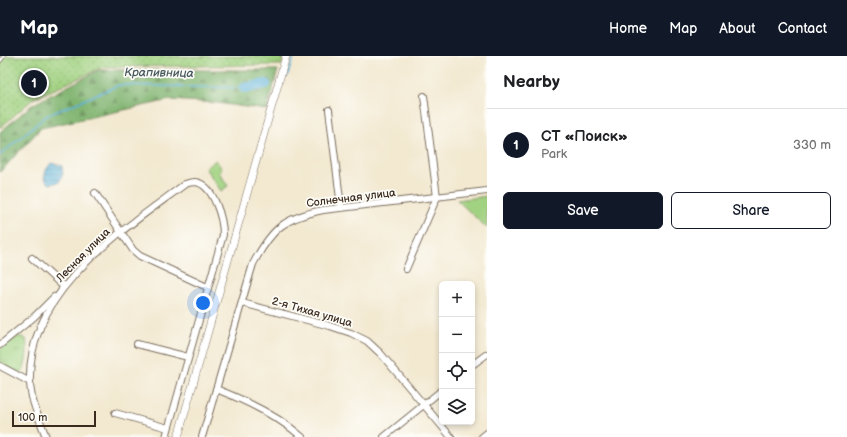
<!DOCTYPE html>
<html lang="en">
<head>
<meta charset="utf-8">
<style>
	:root { --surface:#fff; --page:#f2f2f2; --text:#202124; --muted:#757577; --line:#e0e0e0; --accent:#111827 }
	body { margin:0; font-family:"Balsamiq Sans",sans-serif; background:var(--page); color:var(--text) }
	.controls { position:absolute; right:12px; bottom:12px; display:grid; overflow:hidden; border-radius:6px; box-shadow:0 2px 6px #0003 }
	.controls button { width:36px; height:36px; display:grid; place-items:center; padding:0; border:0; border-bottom:1px solid var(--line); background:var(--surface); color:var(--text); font:20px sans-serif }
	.scale { position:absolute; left:12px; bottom:10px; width:84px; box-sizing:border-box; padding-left:4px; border:2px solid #3b2a1e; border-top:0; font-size:11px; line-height:14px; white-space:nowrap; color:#3b2a1e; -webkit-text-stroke:3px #fdfcf7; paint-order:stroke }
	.you { position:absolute; left:203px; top:247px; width:14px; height:14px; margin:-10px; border:3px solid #fff; border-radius:50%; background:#1a73e8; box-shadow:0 0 0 6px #1a73e833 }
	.badge { display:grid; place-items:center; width:26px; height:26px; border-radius:50%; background:var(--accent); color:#fff; font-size:13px; font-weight:700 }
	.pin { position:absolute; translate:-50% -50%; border:2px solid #fff; box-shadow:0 1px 4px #0006 }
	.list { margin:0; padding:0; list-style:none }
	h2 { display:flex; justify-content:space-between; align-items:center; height:52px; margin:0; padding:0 16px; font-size:17px }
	h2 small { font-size:13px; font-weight:400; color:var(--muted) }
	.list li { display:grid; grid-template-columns:26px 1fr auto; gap:12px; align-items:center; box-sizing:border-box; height:72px; padding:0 16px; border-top:1px solid var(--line) }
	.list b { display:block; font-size:15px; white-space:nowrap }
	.list p { margin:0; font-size:13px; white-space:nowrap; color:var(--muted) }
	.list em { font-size:13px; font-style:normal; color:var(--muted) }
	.actions { display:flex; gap:8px; padding:12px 16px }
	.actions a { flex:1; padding:9px 0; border:1px solid var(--accent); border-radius:6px; text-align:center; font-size:14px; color:var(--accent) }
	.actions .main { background:var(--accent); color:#fff }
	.icon { flex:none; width:22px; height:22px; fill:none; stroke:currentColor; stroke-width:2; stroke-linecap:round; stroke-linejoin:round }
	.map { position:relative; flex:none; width:487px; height:381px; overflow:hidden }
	header { display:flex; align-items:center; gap:24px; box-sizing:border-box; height:56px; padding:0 20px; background:var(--accent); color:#fff }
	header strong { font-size:19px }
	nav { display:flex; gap:22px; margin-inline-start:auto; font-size:14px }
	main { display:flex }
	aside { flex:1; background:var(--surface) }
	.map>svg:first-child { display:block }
	.grass { fill:url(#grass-tufts); stroke:#6e7e50 }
	.forest { fill:url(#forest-firs); stroke:#5e6f46 }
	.park { fill:#a1d281; stroke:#6e7e50 }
	.garden { fill:url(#garden-dots); stroke:#6e7e50 }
	.water { fill:url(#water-rules); stroke:#4c6e7b }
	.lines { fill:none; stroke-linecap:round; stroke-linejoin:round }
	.stream { stroke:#5cb1d8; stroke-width:1.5 }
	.river { stroke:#5cb1d8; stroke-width:10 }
	.service-casing { stroke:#7b6d5d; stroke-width:4.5 }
	.minor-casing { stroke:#7b6d5d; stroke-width:8 }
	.tertiary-casing { stroke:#7b6d5d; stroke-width:8 }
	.service { stroke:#fff; stroke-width:3 }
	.minor { stroke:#fff; stroke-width:6 }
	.tertiary { stroke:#fff; stroke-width:7 }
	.labels { text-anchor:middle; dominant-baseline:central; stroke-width:3.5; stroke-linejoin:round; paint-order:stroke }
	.street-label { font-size:11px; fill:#3b2a1e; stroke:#fdfcf7 }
	.water-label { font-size:12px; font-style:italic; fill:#47595f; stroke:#fdfcf7 }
</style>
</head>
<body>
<header>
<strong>Map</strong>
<nav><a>Home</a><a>Map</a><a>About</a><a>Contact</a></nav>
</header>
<main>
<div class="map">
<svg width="487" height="381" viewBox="0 0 487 381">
	<defs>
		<pattern id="grass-tufts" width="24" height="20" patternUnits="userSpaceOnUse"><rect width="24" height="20" fill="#a1d281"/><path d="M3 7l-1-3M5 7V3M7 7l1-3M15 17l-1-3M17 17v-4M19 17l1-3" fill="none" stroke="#8cb46f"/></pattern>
		<pattern id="forest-firs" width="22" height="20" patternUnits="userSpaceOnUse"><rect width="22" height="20" fill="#80b46f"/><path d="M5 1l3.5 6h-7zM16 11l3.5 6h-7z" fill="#6a935b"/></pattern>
		<pattern id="garden-dots" width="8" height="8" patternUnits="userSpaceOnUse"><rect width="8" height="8" fill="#a1d281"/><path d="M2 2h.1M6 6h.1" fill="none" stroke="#8cb46f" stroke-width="1.8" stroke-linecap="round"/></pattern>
		<pattern id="water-rules" width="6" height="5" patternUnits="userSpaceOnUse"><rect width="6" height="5" fill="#5cb1d8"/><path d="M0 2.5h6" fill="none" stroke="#4d90af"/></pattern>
	</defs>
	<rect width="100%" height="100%" fill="#fdfcf7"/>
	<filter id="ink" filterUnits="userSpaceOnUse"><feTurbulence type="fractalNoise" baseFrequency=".025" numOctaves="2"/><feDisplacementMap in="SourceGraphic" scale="8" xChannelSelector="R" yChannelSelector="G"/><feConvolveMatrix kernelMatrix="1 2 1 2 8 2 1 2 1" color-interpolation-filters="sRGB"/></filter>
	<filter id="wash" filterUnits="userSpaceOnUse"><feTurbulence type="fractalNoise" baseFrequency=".012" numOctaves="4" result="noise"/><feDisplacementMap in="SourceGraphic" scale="16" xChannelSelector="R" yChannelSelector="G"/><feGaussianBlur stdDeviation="0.9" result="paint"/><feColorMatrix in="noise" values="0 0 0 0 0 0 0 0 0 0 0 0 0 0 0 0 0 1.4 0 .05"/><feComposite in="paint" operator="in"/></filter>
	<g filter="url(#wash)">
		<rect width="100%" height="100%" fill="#f3e9d1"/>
		<path class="grass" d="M20,280L26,283C28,292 27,310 21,318H18L0,307V293L16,281Z"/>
		<path class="forest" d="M99,14H278L267,54L217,47L170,44L41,72L0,116V76L32,49Z"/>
		<g class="park">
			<path d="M216,104L222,113L219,116L228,130L221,135L205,112Z"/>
			<path d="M487,140V172L457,144Z"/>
		</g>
		<path class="garden" d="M0,0H283L282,9L103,11L33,43L0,72Z"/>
		<path class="water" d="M51,107L62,110L63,118L59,126L50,128L44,123L46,114Z"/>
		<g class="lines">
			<g class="stream">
				<path d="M287,21L293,3L297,0"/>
				<path d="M0,99L46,60L119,29L244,32"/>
			</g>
			<path class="river" d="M244,32L266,28"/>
		</g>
	</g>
	<g filter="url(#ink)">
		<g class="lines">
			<g class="service-casing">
				<path id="service" d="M0,5L4,0"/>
			</g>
			<g class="minor-casing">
				<g id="minor">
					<path d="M329,54L341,151"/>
					<path d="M95,137L133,194L140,200L207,231"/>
					<path d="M32,202L64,231L62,233"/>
					<path d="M406,213L437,141L424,40"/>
					<path d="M242,247L330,270L351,277L367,285L381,298L451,381"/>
					<path d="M137,288L188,301"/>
					<path d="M0,289L34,261L54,241"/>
					<path d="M472,309L487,298"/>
					<path d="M0,310L30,326"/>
					<path d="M216,333C247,345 277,359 302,381"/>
					<path d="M115,357L168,372"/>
					<path d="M46,381C40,364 30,344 30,325C27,234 121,176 185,128C188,127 192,126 195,126C214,128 223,164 223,179L166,381"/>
					<path d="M202,381L253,208C272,172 284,162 323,154L487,135"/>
					<path d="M384,381L442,334"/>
					<path d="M482,381L487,377"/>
				</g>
			</g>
			<g class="tertiary-casing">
				<path id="tertiary" d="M178,381L286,0"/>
			</g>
			<use href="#service" class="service"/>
			<use href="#minor" class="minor"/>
			<use href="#tertiary" class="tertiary"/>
		</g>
	</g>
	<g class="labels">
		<g class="street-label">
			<text transform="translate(351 142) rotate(-7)">Солнечная улица</text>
			<text transform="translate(83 199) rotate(-45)">Лесная улица</text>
			<text transform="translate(312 256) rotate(16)">2-я Тихая улица</text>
		</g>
		<g class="water-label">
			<text transform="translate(159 17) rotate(1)">Крапивница</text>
		</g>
	</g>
</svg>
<div class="controls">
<button>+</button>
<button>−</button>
<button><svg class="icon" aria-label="locate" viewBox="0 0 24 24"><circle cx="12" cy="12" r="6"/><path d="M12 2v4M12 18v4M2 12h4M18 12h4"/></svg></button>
<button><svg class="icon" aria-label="layers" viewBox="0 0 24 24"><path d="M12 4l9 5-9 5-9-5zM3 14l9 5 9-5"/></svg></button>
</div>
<div class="scale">100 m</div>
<div class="you"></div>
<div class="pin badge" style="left:34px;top:27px">1</div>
</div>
<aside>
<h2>Nearby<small></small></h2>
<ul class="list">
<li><span class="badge">1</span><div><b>СТ «Поиск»</b><p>Park</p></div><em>330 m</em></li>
</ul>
<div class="actions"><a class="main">Save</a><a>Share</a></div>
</aside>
</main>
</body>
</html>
